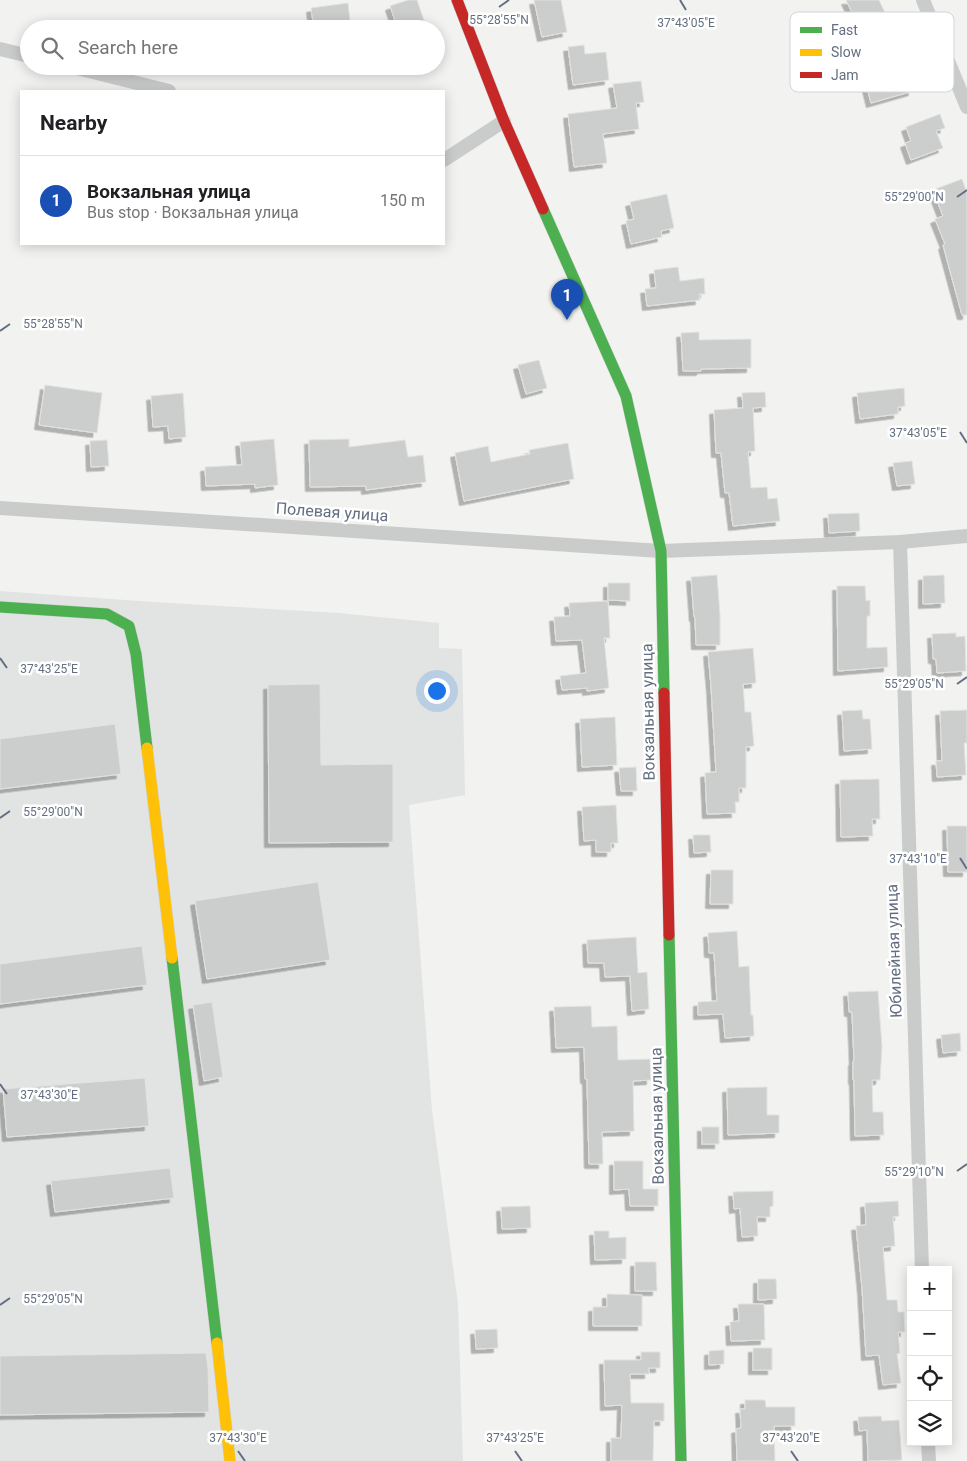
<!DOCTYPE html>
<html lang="en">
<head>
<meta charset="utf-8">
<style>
	:root { --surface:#fff; --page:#f6f6f6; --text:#202124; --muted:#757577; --line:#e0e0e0; --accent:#55595f }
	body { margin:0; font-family:Roboto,sans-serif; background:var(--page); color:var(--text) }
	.controls { position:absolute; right:15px; bottom:15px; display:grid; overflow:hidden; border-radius:0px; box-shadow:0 2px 12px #0003 }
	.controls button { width:45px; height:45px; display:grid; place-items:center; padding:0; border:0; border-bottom:1px solid var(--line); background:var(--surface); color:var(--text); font:25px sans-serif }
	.you { position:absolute; left:436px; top:690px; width:18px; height:18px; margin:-12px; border:4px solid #fff; border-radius:50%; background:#1a73e8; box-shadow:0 0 0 8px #1a73e833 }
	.badge { display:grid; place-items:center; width:32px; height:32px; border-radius:50%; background:var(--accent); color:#fff; font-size:16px; font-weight:700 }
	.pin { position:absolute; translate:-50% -41px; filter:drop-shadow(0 1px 2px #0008) }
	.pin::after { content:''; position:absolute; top:26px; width:18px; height:15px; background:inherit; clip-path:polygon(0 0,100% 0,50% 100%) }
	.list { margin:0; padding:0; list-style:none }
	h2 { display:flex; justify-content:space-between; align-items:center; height:65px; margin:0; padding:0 20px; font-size:21px }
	h2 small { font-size:16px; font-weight:400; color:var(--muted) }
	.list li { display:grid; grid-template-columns:32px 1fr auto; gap:15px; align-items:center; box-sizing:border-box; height:90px; padding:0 20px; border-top:1px solid var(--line) }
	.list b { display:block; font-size:19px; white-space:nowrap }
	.list p { margin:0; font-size:16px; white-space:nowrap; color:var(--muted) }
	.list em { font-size:16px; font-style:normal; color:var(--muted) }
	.icon { flex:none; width:28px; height:28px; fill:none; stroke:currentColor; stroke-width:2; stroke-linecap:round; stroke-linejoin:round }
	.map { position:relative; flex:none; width:967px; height:1461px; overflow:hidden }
	.search { position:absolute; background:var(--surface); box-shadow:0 2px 12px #0003; left:20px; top:20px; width:425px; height:55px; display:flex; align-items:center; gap:12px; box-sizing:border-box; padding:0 18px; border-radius:28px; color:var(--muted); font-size:19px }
	.panel { position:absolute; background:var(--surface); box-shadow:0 2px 12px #0003; left:20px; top:90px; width:425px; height:155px; border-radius:0px }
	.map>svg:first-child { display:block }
	.built { fill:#e2e4e3 }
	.building { fill:#cccecd; stroke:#e2e2e0; filter:url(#shadow) }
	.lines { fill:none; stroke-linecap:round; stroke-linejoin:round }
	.fast-casing { stroke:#cfd0d0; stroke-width:12 }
	.slow-casing { stroke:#cfd0d0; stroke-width:12 }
	.jam-casing { stroke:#cfd0d0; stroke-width:12 }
	.street { stroke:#cacbcb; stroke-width:14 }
	.fast { stroke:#4caf50; stroke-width:11 }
	.slow { stroke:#ffc107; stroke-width:11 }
	.jam { stroke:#c62828; stroke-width:11 }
	.ticks { fill:none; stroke:#636f80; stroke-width:2 }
	.labels { text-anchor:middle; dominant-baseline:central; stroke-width:5; stroke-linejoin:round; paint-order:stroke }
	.street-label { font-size:16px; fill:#636f80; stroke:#fff }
	.key { fill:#fff; stroke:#d0d4d9; stroke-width:1 }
	.key-label { font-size:14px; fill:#636f80 }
	.ticks-label { font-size:12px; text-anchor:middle; fill:#636f80; stroke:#fff; stroke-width:5; stroke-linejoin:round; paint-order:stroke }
</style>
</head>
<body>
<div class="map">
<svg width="967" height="1461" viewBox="0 0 967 1461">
	<defs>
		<filter id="shadow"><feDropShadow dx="-4.5" dy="4.5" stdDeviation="0" flood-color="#0004"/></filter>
	</defs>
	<rect width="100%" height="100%" fill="#f2f3f0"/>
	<path class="built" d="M0,591L153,602L339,613L439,623V648L462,649L465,795L409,805L432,1110L458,1304L463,1461H0Z"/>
	<g class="building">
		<path d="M408,0H417L427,29H398L390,6Z"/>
		<path d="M534,0H561L567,32L542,37Z"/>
		<path d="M846,0H879L887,17L870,25L867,19L857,23Z"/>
		<path d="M348,3L351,29H314L311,8Z"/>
		<path d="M584,45L585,54L606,52L609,80L573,85L568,47Z"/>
		<path d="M889,59L891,67L906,63L913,91L871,103L864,75L872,72L869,64Z"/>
		<path d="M641,81L644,102L636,103L639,129L603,134L607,163L574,167L568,114L617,108L613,84Z"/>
		<path d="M940,114L945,128L936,131L943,148L911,160L905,143L911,141L906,127Z"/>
		<path d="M962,179L967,193V315H962L943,245L945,244L935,219L943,216L933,190Z"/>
		<path d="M667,194L674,228L661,231L662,237L631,244L626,221L634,219L630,202Z"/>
		<path d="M678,267L680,281L704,278L705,294H699L700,300L647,306L645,289L656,288L654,270Z"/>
		<path d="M699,332V340L751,339V368L701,369V371H683L681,333Z"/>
		<path d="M539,360L547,388L526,394L518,365Z"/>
		<path d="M45,385L102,393L97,433L39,425Z"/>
		<path d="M904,388L905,406L898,407V414L860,419L857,393Z"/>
		<path d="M765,392L766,407L753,408L755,451L748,452L751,488L767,487L768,499L777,498L780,521L733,526L729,493H725L721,453H716L714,410L743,408L742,393Z"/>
		<path d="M183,393L186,437L169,439L168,426L153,427L151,396Z"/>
		<path d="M274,439L278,485L255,488V484L206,486L205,467L242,465L240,442Z"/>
		<path d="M349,439V447L405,440L408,457L423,455L426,482L366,490V486L310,487L309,440Z"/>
		<path d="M107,440L109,466L91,467L90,441Z"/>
		<path d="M568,443L574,479L464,501L455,453L488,446L491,462L530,454L529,450Z"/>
		<path d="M912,461L915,484L897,486L893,463Z"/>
		<path d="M859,513L860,531L829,533L828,514Z"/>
		<path d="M717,575L720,615V645H696L695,617H694L691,577Z"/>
		<path d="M944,575L945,603L923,604V576Z"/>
		<path d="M608,583H630V601L608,600Z"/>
		<path d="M837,586H865L866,601L870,600V616H867V648L887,647L888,667L838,671Z"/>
		<path d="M608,601L610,638H604L609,688L587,691V688L562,690L560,676L586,673L582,640L556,641L554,617L570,616L569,603Z"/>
		<path d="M956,633V637L965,636L966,671L937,673L936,659H933L932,634Z"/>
		<path d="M753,648L756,683L743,684L745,712H751L754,746L746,747V788H739V802H735L736,813L707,814L705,773L716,772L711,686L708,652Z"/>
		<path d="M320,684L321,765L393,764V842L269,843L268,685Z"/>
		<path d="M862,710L863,719H870L872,749L844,751L842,711Z"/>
		<path d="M967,710V743H964L966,775L937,777L936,761H942L940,711Z"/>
		<path d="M615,717L617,765L582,767L580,719Z"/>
		<path d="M115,724L121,774L0,789V739Z"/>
		<path d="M636,767L637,791H621L619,768Z"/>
		<path d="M879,779L880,819H872L873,836L841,837L840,780Z"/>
		<path d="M616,805L618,843H611V852H596V840L584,841L582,807Z"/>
		<path d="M947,826H967V872H948Z"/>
		<path d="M693,835H710L711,852L694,853Z"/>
		<path d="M711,870H733V904H710Z"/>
		<path d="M318,882L330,960L207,979L195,901Z"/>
		<path d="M737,931L739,967L749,966L751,1015H753L754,1036L725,1038L723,1014L698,1015V1002L717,1001L714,953H709L708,933Z"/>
		<path d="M636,937L638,973L647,972L649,1009L632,1011L630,976L605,977L604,963H588L587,940Z"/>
		<path d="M142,946L147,985L0,1004V964Z"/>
		<path d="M878,991L882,1047L880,1080H872L873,1112H883L884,1135L855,1136L854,1080H853V1061H854L852,1012H849L848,992Z"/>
		<path d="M212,1002L223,1077L204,1081L193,1005Z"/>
		<path d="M591,1006L592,1027L617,1026L618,1060L650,1059L651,1080L633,1081L634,1131L602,1132L603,1164H589L587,1079H585L584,1047L556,1048L554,1007Z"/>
		<path d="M960,1033L961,1051L943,1053L941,1035Z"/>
		<path d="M145,1078L149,1126L7,1137L3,1089Z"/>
		<path d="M767,1087V1115H779V1133L728,1135L727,1088Z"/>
		<rect x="702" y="1127" width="17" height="17"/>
		<path d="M614,1161H643V1189H658V1206H630L629,1189L614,1190Z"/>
		<path d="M170,1168L174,1198L55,1212L51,1181Z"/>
		<path d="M773,1191V1206L770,1207V1217H757L758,1236L742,1237L740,1208L734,1209L733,1192Z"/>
		<path d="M898,1201L899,1216L893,1217L895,1246L883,1247L887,1300H897L898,1312H904L905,1332H898L900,1353L897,1354L901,1383L883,1385L879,1355L866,1356L862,1288L856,1226L866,1225L865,1203Z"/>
		<path d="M530,1206L531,1228L502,1229L501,1207Z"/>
		<path d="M594,1231H609V1238L626,1237V1259L595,1260Z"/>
		<path d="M635,1262H656L657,1291H635Z"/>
		<path d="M758,1279H776L777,1299L758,1300Z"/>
		<path d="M607,1294L642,1295V1326H593V1307H607Z"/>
		<path d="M738,1304H764L765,1340L731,1341L730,1322L739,1321Z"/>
		<path d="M497,1329L498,1348L476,1349L475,1330Z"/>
		<rect x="753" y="1348" width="19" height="22"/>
		<path d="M724,1350V1364L709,1365V1351Z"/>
		<path d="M641,1352H660V1368H649V1374H630L631,1403H664V1421H654L653,1461H611V1438H621L622,1405L605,1406L604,1360H641Z"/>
		<path d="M206,1353L208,1369L209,1412L0,1415V1356Z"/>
		<path d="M745,1400H765L766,1407H795V1426H774L775,1461H737L736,1429L741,1428L740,1409H745Z"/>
		<path d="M881,1416L882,1421L899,1420L902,1460L868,1461L867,1430L859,1431L858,1417Z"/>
	</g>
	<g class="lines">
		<g class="fast-casing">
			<g id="fast">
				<path d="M543,209L626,396L661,551L664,693"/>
				<path d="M0,607L107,614L129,626L136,654L147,748"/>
				<path d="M669,935L681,1461"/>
				<path d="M172,958L217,1343"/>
			</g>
		</g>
		<g class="slow-casing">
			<g id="slow">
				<path d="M147,748L172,958"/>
				<path d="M217,1343L230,1461"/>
			</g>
		</g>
		<g class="jam-casing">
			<g id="jam">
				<path d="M457,0L504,121L543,209"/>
				<path d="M664,693L669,935"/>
			</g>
		</g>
		<g class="street">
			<path d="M923,0L967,107"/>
			<path d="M0,49L29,56"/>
			<path d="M69,66L169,91"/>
			<path d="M444,160L504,121"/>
			<path d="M0,508L661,551L900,542L967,536"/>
			<path d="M900,542L922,1270"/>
			<path d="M928,1442L929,1461"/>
		</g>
		<use href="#fast" class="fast"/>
		<use href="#slow" class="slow"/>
		<use href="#jam" class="jam"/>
	</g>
	<path class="ticks" d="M680,0L686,10M499,7L509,0M957,197L967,190M0,331L10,324M960,432L967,443M0,658L7,668M957,684L967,677M0,818L10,811M960,858L967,869M0,1084L7,1094M957,1171L967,1164M0,1305L10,1298M238,1451L245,1461M515,1451L522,1461M791,1451L798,1461"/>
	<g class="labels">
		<g class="street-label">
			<text transform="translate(332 512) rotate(4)">Полевая улица</text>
			<text transform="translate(648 712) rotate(-91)">Вокзальная улица</text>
			<text transform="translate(894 951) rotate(-92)">Юбилейная улица</text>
			<text transform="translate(657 1116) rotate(-91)">Вокзальная улица</text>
		</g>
	</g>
	<rect x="790" y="12" width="164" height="80" rx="8" class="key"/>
	<rect x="800" y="27" width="22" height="6" fill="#4caf50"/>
	<rect x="800" y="49" width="22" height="7" fill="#ffc107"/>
	<rect x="800" y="72" width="22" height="6" fill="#c62828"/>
	<g class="key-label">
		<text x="831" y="35">Fast</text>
		<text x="831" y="57">Slow</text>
		<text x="831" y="80">Jam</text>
	</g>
	<g class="ticks-label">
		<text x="499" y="24">55°28'55"N</text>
		<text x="686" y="27">37°43'05"E</text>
		<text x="914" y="201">55°29'00"N</text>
		<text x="53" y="328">55°28'55"N</text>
		<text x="918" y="437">37°43'05"E</text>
		<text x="49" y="673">37°43'25"E</text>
		<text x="914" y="688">55°29'05"N</text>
		<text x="53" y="816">55°29'00"N</text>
		<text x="918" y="863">37°43'10"E</text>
		<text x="49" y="1099">37°43'30"E</text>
		<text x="914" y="1176">55°29'10"N</text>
		<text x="53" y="1303">55°29'05"N</text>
		<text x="238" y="1442">37°43'30"E</text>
		<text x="515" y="1442">37°43'25"E</text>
		<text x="791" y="1442">37°43'20"E</text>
	</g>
</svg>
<div class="controls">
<button>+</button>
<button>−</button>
<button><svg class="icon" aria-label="locate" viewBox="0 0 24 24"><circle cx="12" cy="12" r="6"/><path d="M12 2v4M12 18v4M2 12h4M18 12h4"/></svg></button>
<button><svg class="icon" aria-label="layers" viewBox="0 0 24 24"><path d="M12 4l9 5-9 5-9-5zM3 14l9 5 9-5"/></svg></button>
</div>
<div class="you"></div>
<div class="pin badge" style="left:567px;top:320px;background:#1a4fb4">1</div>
<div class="search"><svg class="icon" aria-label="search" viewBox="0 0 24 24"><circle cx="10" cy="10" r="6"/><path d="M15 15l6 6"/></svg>Search here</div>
<section class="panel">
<h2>Nearby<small></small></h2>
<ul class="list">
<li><span class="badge" style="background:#1a4fb4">1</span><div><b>Вокзальная улица</b><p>Bus stop · Вокзальная улица</p></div><em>150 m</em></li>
</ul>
</section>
</div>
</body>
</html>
